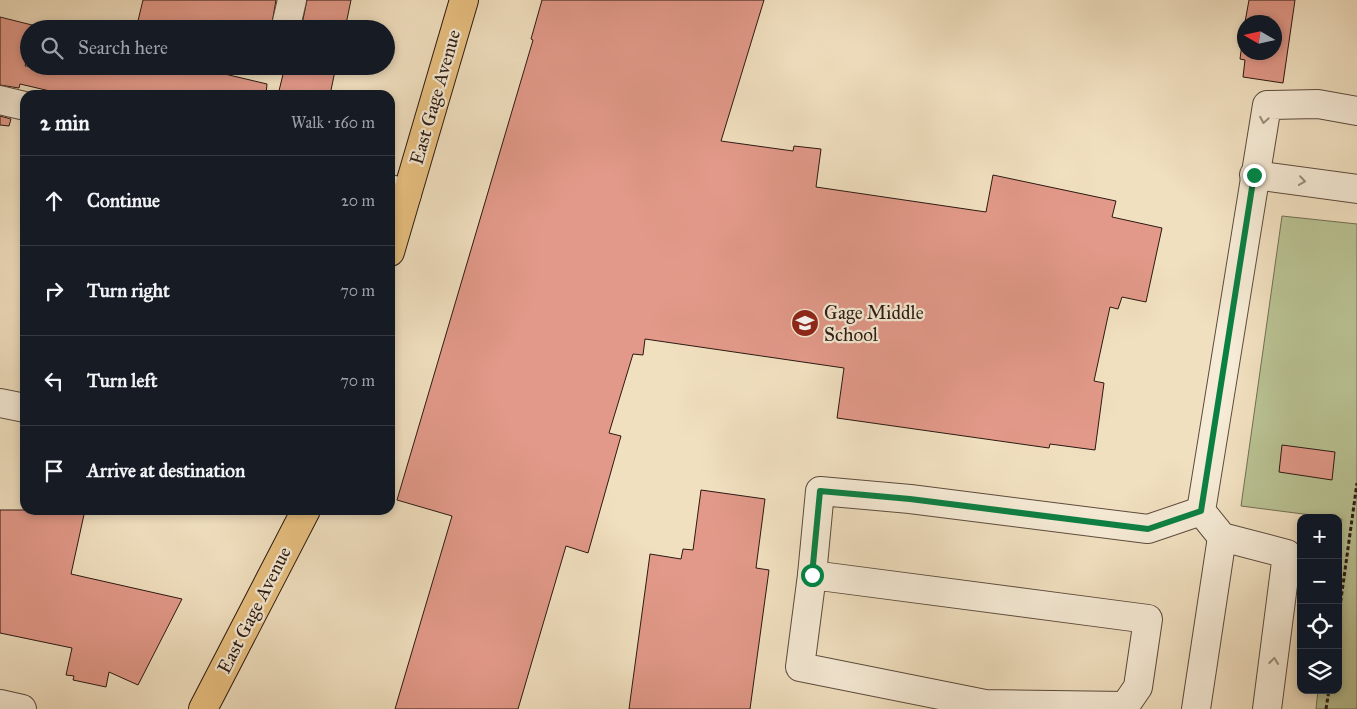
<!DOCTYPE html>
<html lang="en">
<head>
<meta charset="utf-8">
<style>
	:root { --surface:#171b24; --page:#242831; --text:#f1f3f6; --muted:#9ea1a6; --line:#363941 }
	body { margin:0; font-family:"IM FELL Great Primer",serif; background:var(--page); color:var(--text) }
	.controls { position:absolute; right:15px; bottom:15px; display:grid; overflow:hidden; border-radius:10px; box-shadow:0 2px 8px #0003 }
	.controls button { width:45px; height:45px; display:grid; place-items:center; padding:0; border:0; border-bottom:1px solid var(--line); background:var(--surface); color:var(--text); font:25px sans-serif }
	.compass { position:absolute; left:1237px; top:15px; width:45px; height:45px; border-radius:50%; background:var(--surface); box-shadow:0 2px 8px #0003; rotate:279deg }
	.stop { position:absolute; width:15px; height:15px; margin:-11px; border:4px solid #0b8043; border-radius:50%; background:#fff }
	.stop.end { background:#0b8043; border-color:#fff; box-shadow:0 1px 5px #0008 }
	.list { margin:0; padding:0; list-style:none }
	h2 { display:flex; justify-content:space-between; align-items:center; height:65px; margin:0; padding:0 20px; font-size:21px }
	h2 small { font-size:16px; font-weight:400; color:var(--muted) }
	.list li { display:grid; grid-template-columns:32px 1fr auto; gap:15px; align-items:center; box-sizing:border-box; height:90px; padding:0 20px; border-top:1px solid var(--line) }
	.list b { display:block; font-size:19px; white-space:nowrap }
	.list em { font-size:16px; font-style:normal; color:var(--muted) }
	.icon { flex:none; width:28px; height:28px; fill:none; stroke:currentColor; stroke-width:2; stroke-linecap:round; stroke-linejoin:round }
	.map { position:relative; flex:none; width:1357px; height:709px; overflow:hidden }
	.search { position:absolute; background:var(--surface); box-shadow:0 2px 8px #0003; left:20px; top:20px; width:375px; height:55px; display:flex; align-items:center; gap:12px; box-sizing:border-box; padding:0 18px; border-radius:28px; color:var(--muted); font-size:19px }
	.panel { position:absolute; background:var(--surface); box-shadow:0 2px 8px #0003; left:20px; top:90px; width:375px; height:425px; border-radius:15px }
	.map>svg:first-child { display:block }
	.green { fill:#b9c293; stroke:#726e52 }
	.building { fill:#e29989; stroke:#2a1911 }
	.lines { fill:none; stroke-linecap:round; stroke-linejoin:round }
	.minor-casing { stroke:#5c4b3d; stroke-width:30 }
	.major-casing { stroke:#2a1911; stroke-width:30 }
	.path { stroke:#2a1911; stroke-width:3; stroke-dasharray:4 2.5; stroke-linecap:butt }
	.minor { stroke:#f6ebd6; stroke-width:28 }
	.major { stroke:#e8c080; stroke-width:28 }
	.oneway { stroke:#9a8c7d }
	.route { stroke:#0b8043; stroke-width:6 }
	.labels { text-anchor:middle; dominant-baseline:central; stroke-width:4.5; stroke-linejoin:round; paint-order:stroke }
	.street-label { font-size:19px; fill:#2a1911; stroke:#f6ebd6 }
	.poi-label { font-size:19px; fill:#2a1911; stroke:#f6ebd6; text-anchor:start }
</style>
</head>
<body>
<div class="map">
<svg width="1357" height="709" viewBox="0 0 1357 709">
	<rect width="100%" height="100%" fill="#f1e0c0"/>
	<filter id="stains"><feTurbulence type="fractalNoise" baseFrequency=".004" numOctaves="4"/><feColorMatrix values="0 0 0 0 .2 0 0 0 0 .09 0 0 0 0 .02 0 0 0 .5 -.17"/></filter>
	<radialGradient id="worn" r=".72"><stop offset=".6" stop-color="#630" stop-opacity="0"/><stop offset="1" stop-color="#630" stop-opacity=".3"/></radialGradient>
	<path class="green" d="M1282,216L1357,224V709H1316L1318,690H1338V545L1342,519L1241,506Z"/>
	<g class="building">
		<path d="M143,0H276L271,29H136Z"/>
		<path d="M307,0H351L345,29H301Z"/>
		<path d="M542,0H764L721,141L793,151L794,146L821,149L816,187L986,212L993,175L1116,201L1112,217L1162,228L1146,302L1122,297L1118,309L1110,307L1094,381L1104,383L1095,450L1050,444L1049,448L837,418L844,368L645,339L643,355L633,354L609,433L621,436L588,553L566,546L518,709H395L452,516L397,500L533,40L531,39Z"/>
		<path d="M1249,0H1295L1283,83L1243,77L1245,60L1240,59L1244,29V52H1274V22H1245Z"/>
		<path d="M0,17L36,26L35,29H29V53L25,66H191L267,84L266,95H67L20,84L19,88L0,85Z"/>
		<path d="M285,66H336L330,95H278Z"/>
		<path d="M0,116L11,119L9,126L0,125Z"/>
		<path d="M1282,445L1335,452L1332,480L1279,472Z"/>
		<path d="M701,490L765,499L756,568L769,570L750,709H629L650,554L681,559L683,549L693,550Z"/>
		<path d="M0,510H85L71,574L182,599L138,685L109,672L106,687L73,680L74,676L66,675L72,648L0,633Z"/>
	</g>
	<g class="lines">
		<g class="minor-casing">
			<g id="minor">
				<path d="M286,26L292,0"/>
				<path d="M0,100L25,106"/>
				<path d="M1254,175L1357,189"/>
				<path d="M390,189L407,194"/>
				<path d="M0,403L25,408"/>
				<path d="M812,575L1148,619L1138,687L1125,706L985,704L800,667Z"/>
				<path d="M812,575L820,491L910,499L1148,529L1201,511"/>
				<path d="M0,704L22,709"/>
				<path d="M1196,709L1222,537"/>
				<path d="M1267,709L1287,554L1222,537L1201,511L1267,105L1318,104L1357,111"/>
			</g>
		</g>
		<g class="major-casing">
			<g id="major">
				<path d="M390,252L464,0"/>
				<path d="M203,709L306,510"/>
			</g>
		</g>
		<g class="path">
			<path d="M1338,621L1357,483"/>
			<path d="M1326,709L1329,690"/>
		</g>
		<use href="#minor" class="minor"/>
		<use href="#major" class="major"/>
	</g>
	<defs><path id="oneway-chevron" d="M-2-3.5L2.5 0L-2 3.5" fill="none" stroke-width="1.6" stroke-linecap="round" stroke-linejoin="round" transform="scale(1.25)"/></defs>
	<g class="oneway">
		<use href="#oneway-chevron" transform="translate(1264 120) rotate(100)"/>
		<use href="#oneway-chevron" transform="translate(1302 181) rotate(8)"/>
		<use href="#oneway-chevron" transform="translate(1274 661) rotate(-83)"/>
	</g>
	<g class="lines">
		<path class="route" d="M812,575L820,491L910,499L1148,529L1201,511L1254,175"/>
	</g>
	<defs>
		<g id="school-disc" transform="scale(1.4375)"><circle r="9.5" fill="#8f2418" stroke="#f6ebd6"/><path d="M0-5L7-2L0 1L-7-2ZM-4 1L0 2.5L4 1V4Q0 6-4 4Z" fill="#fff"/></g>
	</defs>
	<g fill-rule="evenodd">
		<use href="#school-disc" x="805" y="323"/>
	</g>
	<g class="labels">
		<g class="street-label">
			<text transform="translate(435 97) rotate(-74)">East Gage Avenue</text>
			<text transform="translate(254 610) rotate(-63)">East Gage Avenue</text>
		</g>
		<g class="poi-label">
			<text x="824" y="312">Gage Middle<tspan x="824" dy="22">School</tspan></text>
		</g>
	</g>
	<rect width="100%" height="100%" filter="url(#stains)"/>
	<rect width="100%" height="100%" fill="url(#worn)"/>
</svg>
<div class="controls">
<button>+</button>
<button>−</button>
<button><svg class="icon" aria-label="locate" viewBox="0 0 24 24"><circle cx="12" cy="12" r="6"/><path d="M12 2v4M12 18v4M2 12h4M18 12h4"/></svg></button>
<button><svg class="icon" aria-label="layers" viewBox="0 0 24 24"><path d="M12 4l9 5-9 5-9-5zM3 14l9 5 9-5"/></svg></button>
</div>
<svg class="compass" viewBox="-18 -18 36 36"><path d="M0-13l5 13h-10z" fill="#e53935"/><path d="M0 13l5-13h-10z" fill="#9ea1a6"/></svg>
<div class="stop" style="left:812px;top:575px"></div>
<div class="stop end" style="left:1254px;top:175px"></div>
<div class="search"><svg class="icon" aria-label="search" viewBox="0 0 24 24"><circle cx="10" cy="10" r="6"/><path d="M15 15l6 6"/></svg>Search here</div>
<section class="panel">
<h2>2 min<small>Walk · 160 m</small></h2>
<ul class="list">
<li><svg class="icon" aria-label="ahead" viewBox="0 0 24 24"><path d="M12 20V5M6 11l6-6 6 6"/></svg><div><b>Continue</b></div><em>20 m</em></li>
<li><svg class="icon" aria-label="right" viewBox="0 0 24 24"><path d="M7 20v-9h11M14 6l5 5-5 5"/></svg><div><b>Turn right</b></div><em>70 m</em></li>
<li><svg class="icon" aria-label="left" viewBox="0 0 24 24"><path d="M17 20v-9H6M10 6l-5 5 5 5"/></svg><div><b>Turn left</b></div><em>70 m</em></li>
<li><svg class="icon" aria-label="arrive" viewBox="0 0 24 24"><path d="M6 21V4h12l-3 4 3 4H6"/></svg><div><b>Arrive at destination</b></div></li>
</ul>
</section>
</div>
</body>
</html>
